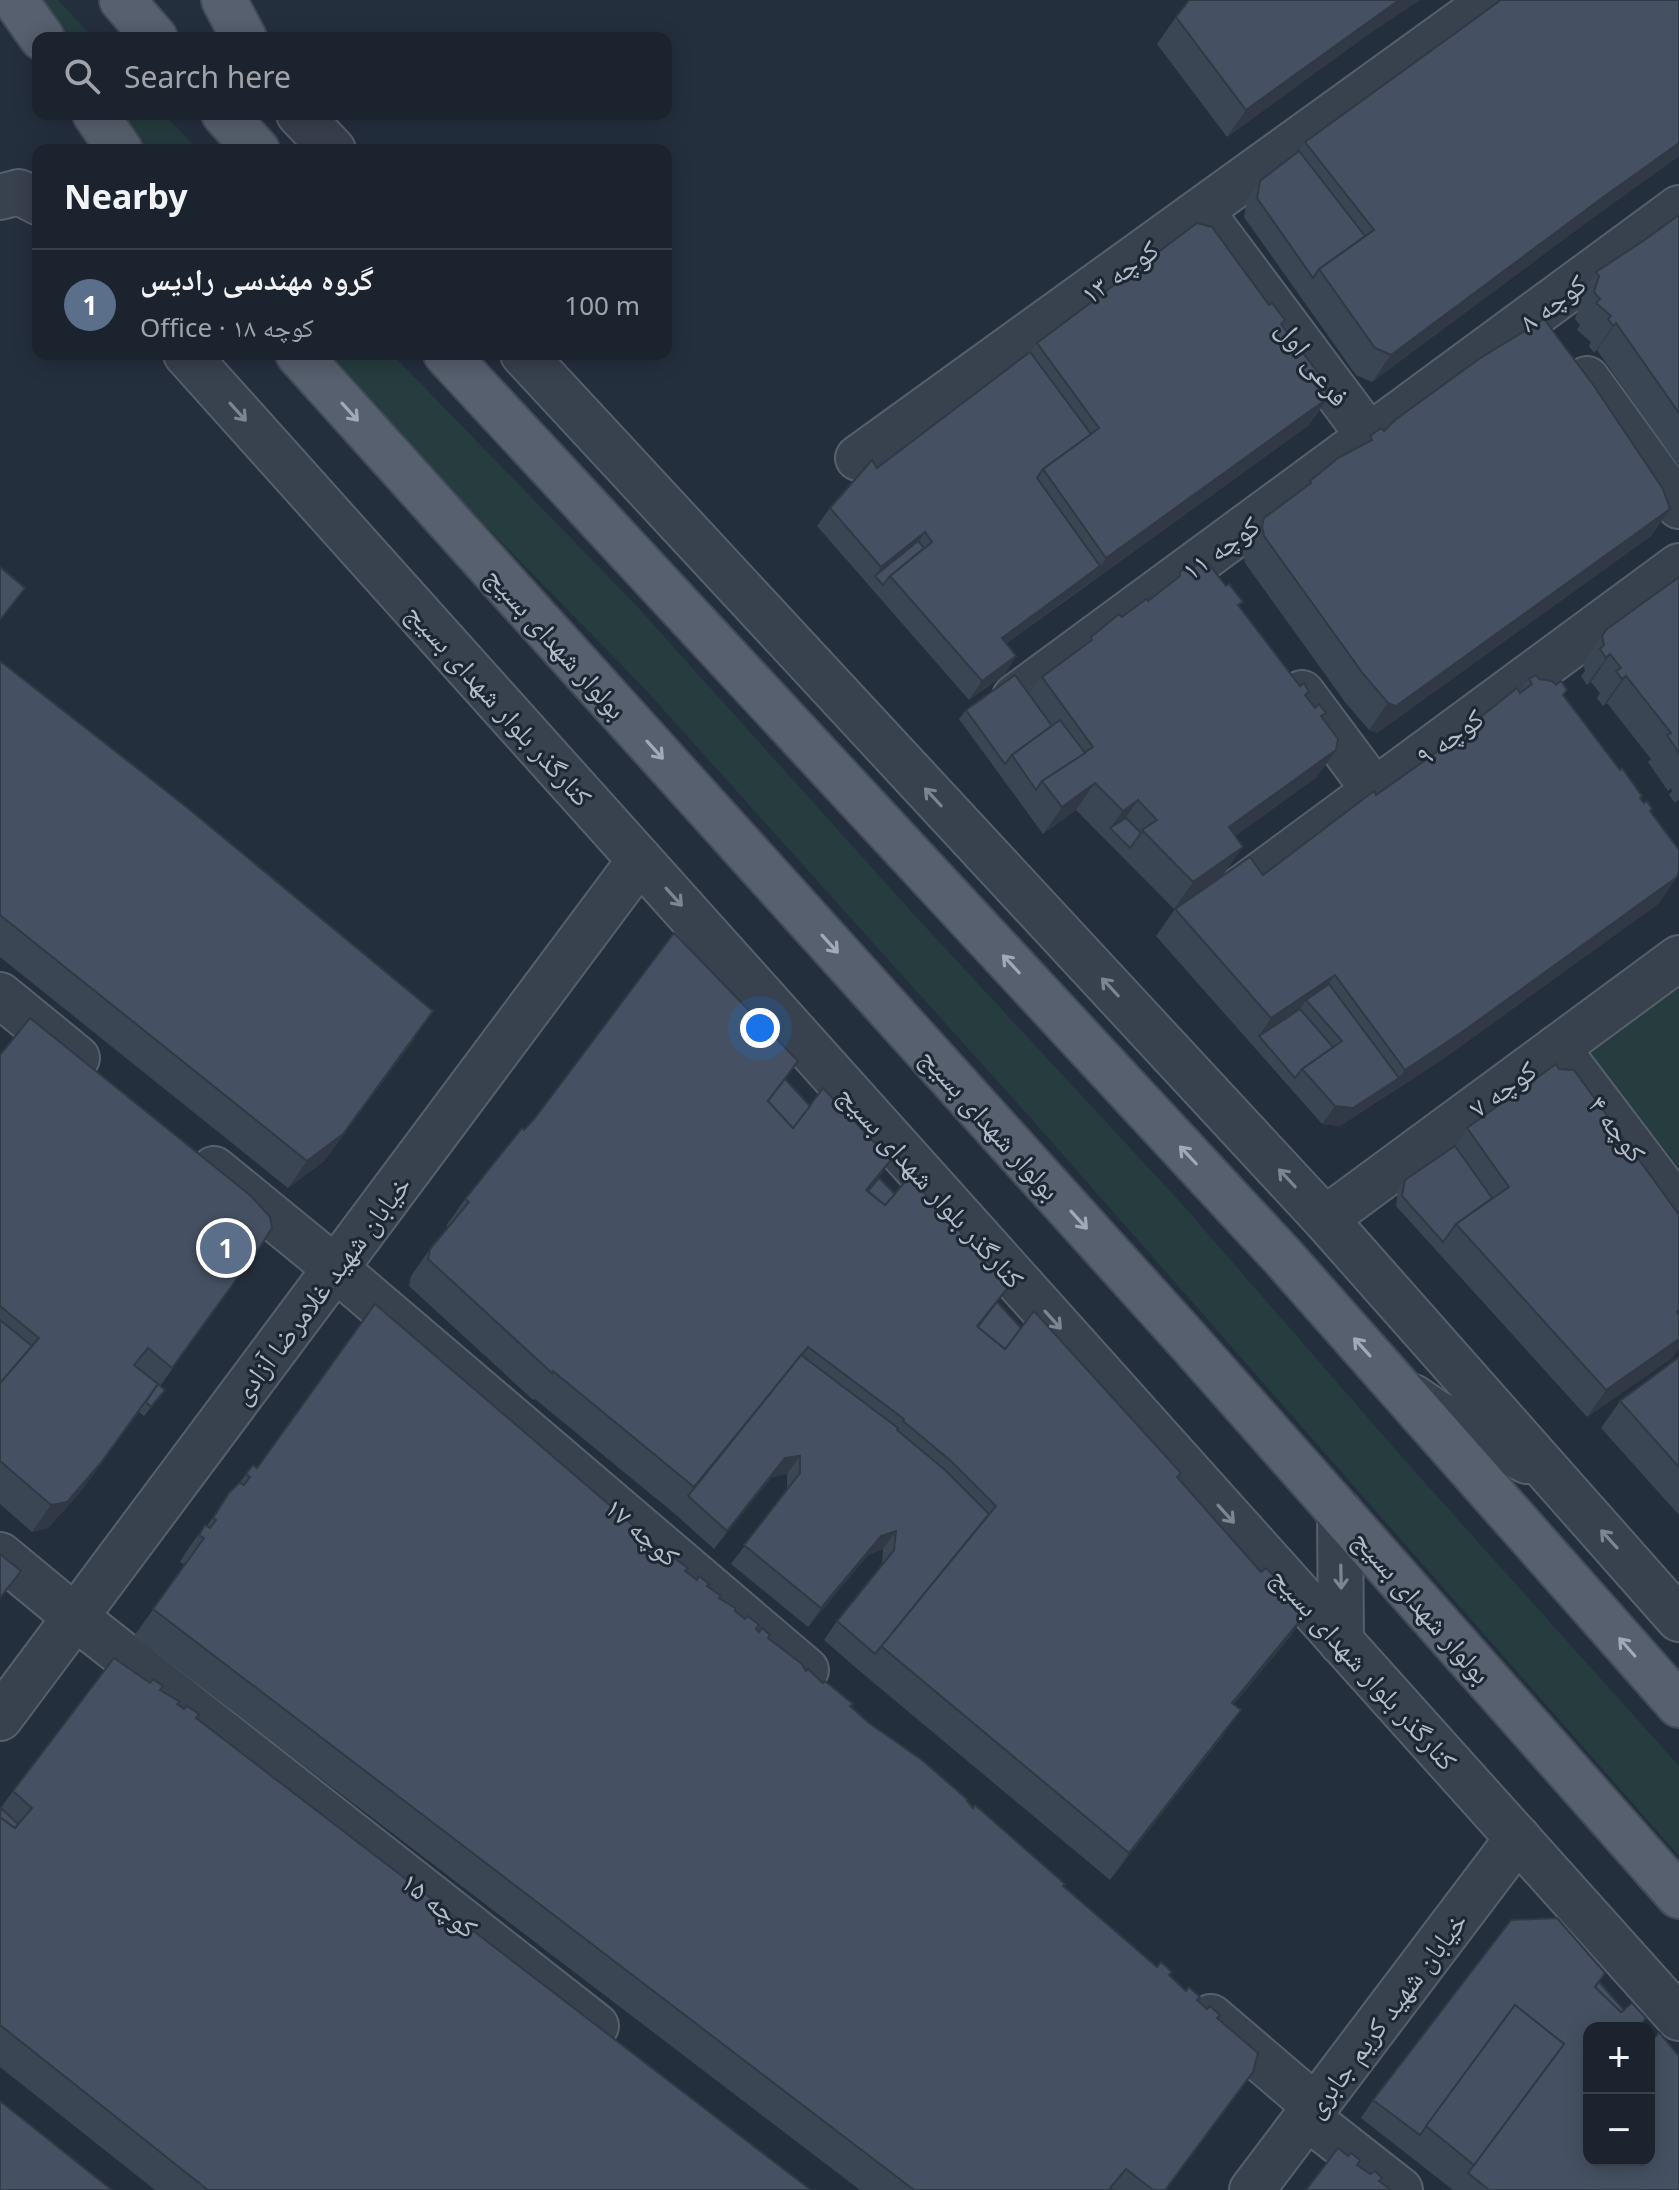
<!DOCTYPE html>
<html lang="en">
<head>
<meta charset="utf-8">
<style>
	:root { --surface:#1b232e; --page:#282f3a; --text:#f1f3f6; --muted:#a0a4aa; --line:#39404a; --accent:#b45309 }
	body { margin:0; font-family:"Noto Sans","Noto Naskh Arabic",sans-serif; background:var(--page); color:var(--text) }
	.controls { position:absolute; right:24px; bottom:24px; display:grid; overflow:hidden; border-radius:16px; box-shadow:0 4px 20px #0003 }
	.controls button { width:72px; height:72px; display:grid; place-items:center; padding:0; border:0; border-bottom:2px solid var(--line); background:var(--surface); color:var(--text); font:40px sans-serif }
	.you { position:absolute; left:760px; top:1028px; width:28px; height:28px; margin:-20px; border:6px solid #fff; border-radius:50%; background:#1a73e8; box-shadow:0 0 0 12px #1a73e833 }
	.badge { display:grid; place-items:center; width:52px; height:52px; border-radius:50%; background:var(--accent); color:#fff; font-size:26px; font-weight:700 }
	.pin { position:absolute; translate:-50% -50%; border:4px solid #fff; box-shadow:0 2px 8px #0006 }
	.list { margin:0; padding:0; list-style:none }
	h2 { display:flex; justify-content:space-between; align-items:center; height:104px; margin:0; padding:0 32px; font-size:34px }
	h2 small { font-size:26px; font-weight:400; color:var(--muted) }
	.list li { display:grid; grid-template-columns:52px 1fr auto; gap:24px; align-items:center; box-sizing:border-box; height:112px; padding:0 32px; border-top:2px solid var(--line) }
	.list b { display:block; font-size:30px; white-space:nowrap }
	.list p { margin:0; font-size:26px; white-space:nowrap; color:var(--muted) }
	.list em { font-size:26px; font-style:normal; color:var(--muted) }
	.icon { flex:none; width:44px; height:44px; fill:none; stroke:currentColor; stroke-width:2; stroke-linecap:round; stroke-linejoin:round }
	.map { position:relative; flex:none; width:1679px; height:2190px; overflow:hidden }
	.search { position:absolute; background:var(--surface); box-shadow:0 4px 20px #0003; left:32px; top:32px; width:640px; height:88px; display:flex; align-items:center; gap:20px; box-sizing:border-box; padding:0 28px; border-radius:16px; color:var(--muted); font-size:30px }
	.panel { position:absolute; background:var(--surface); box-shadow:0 4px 20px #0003; left:32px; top:144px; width:640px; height:216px; border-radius:16px }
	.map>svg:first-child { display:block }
	.green { fill:#263c3f }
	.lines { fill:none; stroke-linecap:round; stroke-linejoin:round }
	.minor-casing { stroke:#565f6c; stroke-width:48 }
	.major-casing { stroke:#414a57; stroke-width:48 }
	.minor { stroke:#38414e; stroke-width:44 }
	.major { stroke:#56606e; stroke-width:44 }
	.wall { fill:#3b4654 }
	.shaded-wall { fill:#303945 }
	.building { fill:#455162; stroke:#303945; stroke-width:2 }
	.oneway { stroke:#7c8592 }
	.oneway2 { stroke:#a1aab7 }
	.labels { text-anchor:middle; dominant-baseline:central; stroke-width:6; stroke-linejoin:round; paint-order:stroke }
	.street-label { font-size:28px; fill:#b4bcc9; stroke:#1d2633 }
</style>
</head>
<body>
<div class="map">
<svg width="1679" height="2190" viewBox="0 0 1679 2190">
	<rect width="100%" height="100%" fill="#242f3e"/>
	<g class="green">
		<path d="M41,0H58L93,38H69Z"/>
		<path d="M119,114H164L198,150H144Z"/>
		<path d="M318,354H392L634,603L918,919L1181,1203L1401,1456L1679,1766V1856L1036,1124L644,688Z"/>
		<path d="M1679,970V1167L1578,1043Z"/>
	</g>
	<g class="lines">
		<g class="minor-casing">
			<g id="minor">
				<path d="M299,114L333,150"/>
				<path d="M0,197L19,192L38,202"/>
				<path d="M1201,211L1369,436"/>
				<path d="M186,354L1679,2018"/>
				<path d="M523,354L1325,1219L1679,1619"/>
				<path d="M1587,379L1679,506"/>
				<path d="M858,458L1492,0"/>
				<path d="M1302,693L1375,791"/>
				<path d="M1015,697L1679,208"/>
				<path d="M1233,895L1679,566"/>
				<path d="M0,995L77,1058"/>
				<path d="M1557,1048L1679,1209"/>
				<path d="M214,1169L335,1268L806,1670"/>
				<path d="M1325,1219L1679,958"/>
				<path d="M1413,1397L1435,1412L1527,1461"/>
				<path d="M1340,1512L1341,1642"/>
				<path d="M0,1555L75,1617L596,2026"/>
				<path d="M0,1718L640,860"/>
				<path d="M1211,2017L1315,2106"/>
				<path d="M1307,2117L1400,2190"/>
				<path d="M1252,2190L1518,1838"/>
			</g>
		</g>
		<g class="major-casing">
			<g id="major">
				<path d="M15,0L42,38"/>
				<path d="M122,0L155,38"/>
				<path d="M224,0L244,38"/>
				<path d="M95,114L120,150"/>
				<path d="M224,114L257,150"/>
				<path d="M298,354L1190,1343L1679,1896"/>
				<path d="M446,354L1284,1258L1679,1705"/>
			</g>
		</g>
		<use href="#minor" class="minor"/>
		<use href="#major" class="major"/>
	</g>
	<g class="wall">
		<path d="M1679,0V156L1587,222L1372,382L1356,375L1244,217L1247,199L1260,181L1299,151L1305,142Z"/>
		<path d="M1176,17L1359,41L1227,137L1157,44Z"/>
		<path d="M1679,215V467L1597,350L1594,353L1589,346L1591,342L1577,330L1580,325L1575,319L1580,303L1577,299L1596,272L1646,239Z"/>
		<path d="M1282,325L1328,398L1309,425L1007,643L1016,656L1004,675L969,700L817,526L830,508L877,468L1030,352L1037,343Z"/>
		<path d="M1384,431L1670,509L1651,536L1377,733L1369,730L1345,702L1245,563L1243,553L1245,545L1264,518L1305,488L1310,481L1365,444L1370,436Z"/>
		<path d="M1189,571L1226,586L1243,602L1239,606L1300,686L1309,692L1306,696L1315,708L1326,713L1322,718L1317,777L1235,836L1224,874L1174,909L1076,810L1043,834L959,719L966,710L1029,694L1042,677L1084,646L1091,637L1148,601L1173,582L1180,572Z"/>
		<path d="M1679,577V801L1678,800L1675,803L1669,795L1672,791L1671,788L1668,791L1648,762L1651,759L1607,703L1603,706L1597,698L1600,693L1591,682L1587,685L1581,676L1585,671L1583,663L1607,629Z"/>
		<path d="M0,661L415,1038L324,1161L288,1188L0,957Z"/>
		<path d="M1529,679H1539L1563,696L1620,770L1642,796L1641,799L1650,812L1677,877L1658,904L1443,1059L1340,1126L1322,1124L1156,936L1175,909L1263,875L1376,795L1519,692Z"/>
		<path d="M0,1055L260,1247L160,1386L165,1390L158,1399L144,1416L139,1412L81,1491L48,1528L32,1532L0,1504Z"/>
		<path d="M798,1061L785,1080L895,1194L1010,1285L997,1302L1021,1328L1177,1478L1261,1572L1308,1611L1289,1638L1234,1704L1222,1737L1110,1880L862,1673L824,1640L837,1621L882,1566L883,1549L868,1555L808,1627L731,1564L787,1490V1474L772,1477L714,1549L675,1514L535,1399L533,1400L409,1286L411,1276L430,1249L448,1227L446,1226L465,1199L524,1130Z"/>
		<path d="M1559,1069L1679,1215V1348L1672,1358L1587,1417L1396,1206L1398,1190L1405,1180L1455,1146L1467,1128Z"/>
		<path d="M1679,1357V1515L1601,1428L1620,1401Z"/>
		<path d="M253,1465L257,1468L686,1571L707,1587L869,1723L967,1802L1157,1967L1172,1972L1170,1975L1186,1991L1217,2018L1253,2072L1166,2190H860L134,1636L185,1565L180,1562L186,1552L205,1525L207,1526L229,1493L240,1482Z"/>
		<path d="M160,1690L196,1718L811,2190H155L0,2067V1809L13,1791Z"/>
		<path d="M1599,1982L1640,2027L1679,2190H1453L1361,2118L1373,2100Z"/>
	</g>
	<g class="shaded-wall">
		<path d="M1399,0H1420L1359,41L1227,137L1246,110Z"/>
		<path d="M1679,143V156L1587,222L1372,382L1391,355L1606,195Z"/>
		<path d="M1616,323L1597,350L1594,353L1613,326Z"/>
		<path d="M1328,398L1309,425L1088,584L1106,558Z"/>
		<path d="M1670,509L1651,536L1377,733L1369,730L1388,703Z"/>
		<path d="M925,532L912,551L875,576L881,567Z"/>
		<path d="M1100,566L1087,584L989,656L1002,638Z"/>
		<path d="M1610,654L1591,682L1587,685L1606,658Z"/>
		<path d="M1016,656L1004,675L969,700L982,681Z"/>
		<path d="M1626,676L1607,703L1603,706L1622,679Z"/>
		<path d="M1336,750L1317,777L1210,854L1229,827Z"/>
		<path d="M1095,783L1076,810L1043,834L1062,807Z"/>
		<path d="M1138,800L1119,827L1110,828L1123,811Z"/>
		<path d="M1243,847L1224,874L1174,909L1193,882Z"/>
		<path d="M1677,877L1658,904L1443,1059L1340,1126L1322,1124L1335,1106L1399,1078L1405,1070Z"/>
		<path d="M1335,975L1316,1002L1306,1000L1294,1017L1259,1036L1271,1018Z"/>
		<path d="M433,1011L324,1161L288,1188L307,1161Z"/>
		<path d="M891,1160L873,1187L855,1208L866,1190Z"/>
		<path d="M1679,1339V1348L1672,1358L1587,1417L1606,1390Z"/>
		<path d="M139,1411L81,1491L48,1528L32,1532L51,1505Z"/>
		<path d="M800,1456L787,1474L772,1477L714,1549L727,1531L785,1458Z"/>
		<path d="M896,1531L883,1549L868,1555L808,1627L821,1608L881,1536Z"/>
		<path d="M1308,1611L1289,1638L1213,1730L1232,1703Z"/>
		<path d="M1241,1710L1222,1737L1110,1880L1129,1853Z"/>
		<path d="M1253,2072L1234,2099L1166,2190H1165Z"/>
	</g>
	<g class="building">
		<path d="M1189,0H1399L1246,110L1176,17Z"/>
		<path d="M1501,0H1679V143L1606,195L1391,355L1375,348L1319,269L1374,230L1305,142Z"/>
		<path d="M1299,151L1365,236L1319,269L1313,278L1257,198L1260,181Z"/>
		<path d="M1679,215V413L1616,323L1613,326L1608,319L1611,316L1596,303L1600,299L1594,292L1599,276L1596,272L1646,239Z"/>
		<path d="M1197,223L1212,227L1269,305L1272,303L1285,320L1281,324L1322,378L1328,398L1106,558L1043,469L1099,428L1037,343Z"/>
		<path d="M1544,319L1594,386L1663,489L1670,509L1396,706L1388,703L1364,675L1264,536L1262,526L1264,518L1311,483L1310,481L1338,458L1372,440L1370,436L1381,428L1384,431L1395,420L1479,359Z"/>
		<path d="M1030,352L1091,434L1043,469L1037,478L1100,566L1002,638L1016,656L982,681L890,576L932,542L925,532L881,567L830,508L872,460L877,468Z"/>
		<path d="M918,541L924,548L890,576L883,585L875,576Z"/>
		<path d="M1200,562L1208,563L1226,586L1229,584L1243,602L1238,605L1300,686L1304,683L1309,692L1305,695L1315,708L1319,704L1326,713L1321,716L1338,739L1336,750L1229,827L1243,847L1193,882L1142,830L1157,820L1138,800L1123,811L1095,783L1062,807L1042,781L1093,747L1042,677L1092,640L1091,637L1119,614L1122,617L1146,599L1148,601L1180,576V572L1186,568L1189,571Z"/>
		<path d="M0,567L25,588L0,620Z"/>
		<path d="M1679,577V753L1667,735L1671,733L1626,676L1622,679L1616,671L1621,668L1610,654L1606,658L1600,649L1604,645L1602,636L1607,629Z"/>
		<path d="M0,661L184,805L433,1011L343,1134L307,1161L0,915Z"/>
		<path d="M1015,675L1052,726L1012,755L1005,764L966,710Z"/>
		<path d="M1536,675L1539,679L1552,681L1556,685L1561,681L1567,690L1563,695L1620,770L1622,768L1642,796L1640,798L1644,803L1647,801L1652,809L1650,811L1679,850V871L1677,877L1462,1032L1405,1070L1335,975L1271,1018L1175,909L1250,857L1263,875L1374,791L1376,795L1434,754L1517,688L1520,693L1532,684L1529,679Z"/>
		<path d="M1060,720L1085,753L1042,781L1036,790L1012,755Z"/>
		<path d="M1126,818L1141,833L1130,848L1110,828Z"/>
		<path d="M674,933L798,1061L768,1101L793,1128L823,1088L891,1160L866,1190L885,1205L909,1177L1010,1285L977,1326L1005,1349L1034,1311L1181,1473L1177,1477L1261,1572L1266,1568L1308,1611L1232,1703L1241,1710L1129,1853L881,1646L996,1506L951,1461L903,1421L904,1419L808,1347L694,1487L553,1371L552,1373L428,1259L430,1249L469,1202L465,1199L522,1128L524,1130L534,1119Z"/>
		<path d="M1329,984L1399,1078L1353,1108L1335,1106L1302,1069L1342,1041L1306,1000Z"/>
		<path d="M1300,1009L1333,1047L1302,1069L1295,1078L1259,1036Z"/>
		<path d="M30,1018L251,1196L270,1217L272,1228L260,1247L172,1368L148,1348L134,1365L158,1384L100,1464L67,1502L51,1505L0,1461V1383L39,1338L0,1306V1055Z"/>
		<path d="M1556,1064L1559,1069L1574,1070L1679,1215V1310L1677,1312L1679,1315V1339L1606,1390L1456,1224L1509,1187L1467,1128Z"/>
		<path d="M785,1079L810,1106L793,1128L768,1101Z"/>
		<path d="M1455,1146L1492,1198L1456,1224L1443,1242L1402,1196L1405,1180Z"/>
		<path d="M879,1178L895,1194L885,1205L868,1191Z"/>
		<path d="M997,1302L1021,1328L1005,1349L978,1327Z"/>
		<path d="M375,1304L655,1544L688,1568L685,1571L697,1580L699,1576L709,1584L707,1586L721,1596L719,1598L735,1608V1611L745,1619L748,1616L759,1625L756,1629L759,1632L762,1628L770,1635L768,1638L802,1664L806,1671L808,1669L823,1683L825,1681L853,1704L850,1706L869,1723L922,1760L968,1800L967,1801L973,1808L975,1805L1065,1884L1063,1886L1157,1967L1161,1962L1172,1972L1169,1975L1186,1991L1189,1987L1200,1997L1197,2000L1207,2009L1210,2006L1220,2015L1217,2018L1258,2053L1253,2072L1165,2190H1153L1126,2169L1110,2188L1113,2190H914L153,1609L204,1538L199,1535L205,1525L210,1528L216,1520L213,1518L229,1493L240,1482L244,1485L250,1477L246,1474L253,1465L257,1468Z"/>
		<path d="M0,1320L32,1346L0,1383Z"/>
		<path d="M801,1355L898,1428L897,1430L945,1470L989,1514L875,1654L837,1621L894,1550L896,1531L881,1536L821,1608L744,1545L800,1473V1456L785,1458L727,1531L688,1496Z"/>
		<path d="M1679,1357V1467L1620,1401Z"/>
		<path d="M158,1384L165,1390L151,1407L146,1402Z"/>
		<path d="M0,1554L21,1571L0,1598Z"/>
		<path d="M114,1658L150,1683L153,1679L163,1686L160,1690L180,1702L177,1704L184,1709L187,1706L199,1714L196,1718L811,2190H208L0,2025V1817L15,1828L32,1808L13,1791Z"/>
		<path d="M1,1808L18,1824L15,1828L0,1817Z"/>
		<path d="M1557,1918L1605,1973L1595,1987L1621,2012L1632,2003L1646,2018L1639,2028H1589V2160H1649V2045L1659,2032L1679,2056V2190H1489L1468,2173L1564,2044L1515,2005L1420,2135L1373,2100L1511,1920Z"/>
		<path d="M1599,1982L1624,2010L1621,2012L1595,1987Z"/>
		<path d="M1515,2005L1564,2044L1474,2165L1426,2126Z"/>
		<path d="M0,2101L112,2190H0Z"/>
		<path d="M1338,2148L1348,2156L1351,2153L1360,2160L1357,2165L1370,2174L1375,2171L1382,2178L1379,2181L1391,2190H1306Z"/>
	</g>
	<defs><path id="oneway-shaft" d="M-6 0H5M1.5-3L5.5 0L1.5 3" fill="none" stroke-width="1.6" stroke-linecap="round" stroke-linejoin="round" transform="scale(2)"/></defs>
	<g class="oneway">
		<use href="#oneway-shaft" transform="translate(238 412) rotate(48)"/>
		<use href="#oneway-shaft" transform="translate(933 797) rotate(-133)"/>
		<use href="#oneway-shaft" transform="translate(674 897) rotate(48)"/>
		<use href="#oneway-shaft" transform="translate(1110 987) rotate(-133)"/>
		<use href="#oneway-shaft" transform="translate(1287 1178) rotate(-133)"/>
		<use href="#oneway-shaft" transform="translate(1053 1320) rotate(48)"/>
		<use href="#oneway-shaft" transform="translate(1226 1514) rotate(48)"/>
		<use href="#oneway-shaft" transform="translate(1609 1539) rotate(-132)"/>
		<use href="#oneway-shaft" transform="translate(1341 1577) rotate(89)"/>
	</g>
	<g class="oneway2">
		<use href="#oneway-shaft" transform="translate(350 412) rotate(48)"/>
		<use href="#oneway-shaft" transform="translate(655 750) rotate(48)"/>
		<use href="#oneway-shaft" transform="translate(830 944) rotate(48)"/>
		<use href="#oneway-shaft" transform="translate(1011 964) rotate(-133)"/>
		<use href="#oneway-shaft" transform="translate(1188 1155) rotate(-133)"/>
		<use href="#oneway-shaft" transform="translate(1079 1220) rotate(48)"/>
		<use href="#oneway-shaft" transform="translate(1362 1347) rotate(-132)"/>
		<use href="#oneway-shaft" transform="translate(1627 1647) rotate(-131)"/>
	</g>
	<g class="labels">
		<g class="street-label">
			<text transform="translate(1119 271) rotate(-36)">کوچه ۱۳</text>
			<text transform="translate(1552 302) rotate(-37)">کوچه ۸</text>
			<text transform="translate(1314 362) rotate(53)">فرعی اول</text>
			<text transform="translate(1220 547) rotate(-36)">کوچه ۱۱</text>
			<text transform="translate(557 642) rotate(48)">بولوار شهدای بسیج</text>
			<text transform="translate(500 704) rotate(48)">کنارگذر بلوار شهدای بسیج</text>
			<text transform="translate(1449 736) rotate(-36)">کوچه ۹</text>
			<text transform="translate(1502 1088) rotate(-36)">کوچه ۷</text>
			<text transform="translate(991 1123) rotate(48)">بولوار شهدای بسیج</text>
			<text transform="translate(1618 1128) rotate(53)">کوچه ۴</text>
			<text transform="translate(932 1186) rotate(48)">کنارگذر بلوار شهدای بسیج</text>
			<text transform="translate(320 1289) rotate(-53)">خیابان شهید غلامرضا آزادی</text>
			<text transform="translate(643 1531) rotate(41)">کوچه ۱۷</text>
			<text transform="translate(1423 1606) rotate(49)">بولوار شهدای بسیج</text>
			<text transform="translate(1365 1668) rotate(48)">کنارگذر بلوار شهدای بسیج</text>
			<text transform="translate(440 1904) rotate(38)">کوچه ۱۵</text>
			<text transform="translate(1385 2014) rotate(-53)">خیابان شهید کریم جابری</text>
		</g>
	</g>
</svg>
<div class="controls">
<button>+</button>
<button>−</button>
</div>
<div class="you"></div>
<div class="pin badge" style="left:226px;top:1248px;background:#5c6f8a">1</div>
<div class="search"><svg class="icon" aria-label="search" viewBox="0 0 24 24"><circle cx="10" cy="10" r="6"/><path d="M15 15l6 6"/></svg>Search here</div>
<section class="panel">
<h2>Nearby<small></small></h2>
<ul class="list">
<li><span class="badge" style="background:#5c6f8a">1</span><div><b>گروه مهندسی رادیس</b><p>Office · کوچه ۱۸</p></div><em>100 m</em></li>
</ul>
</section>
</div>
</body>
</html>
